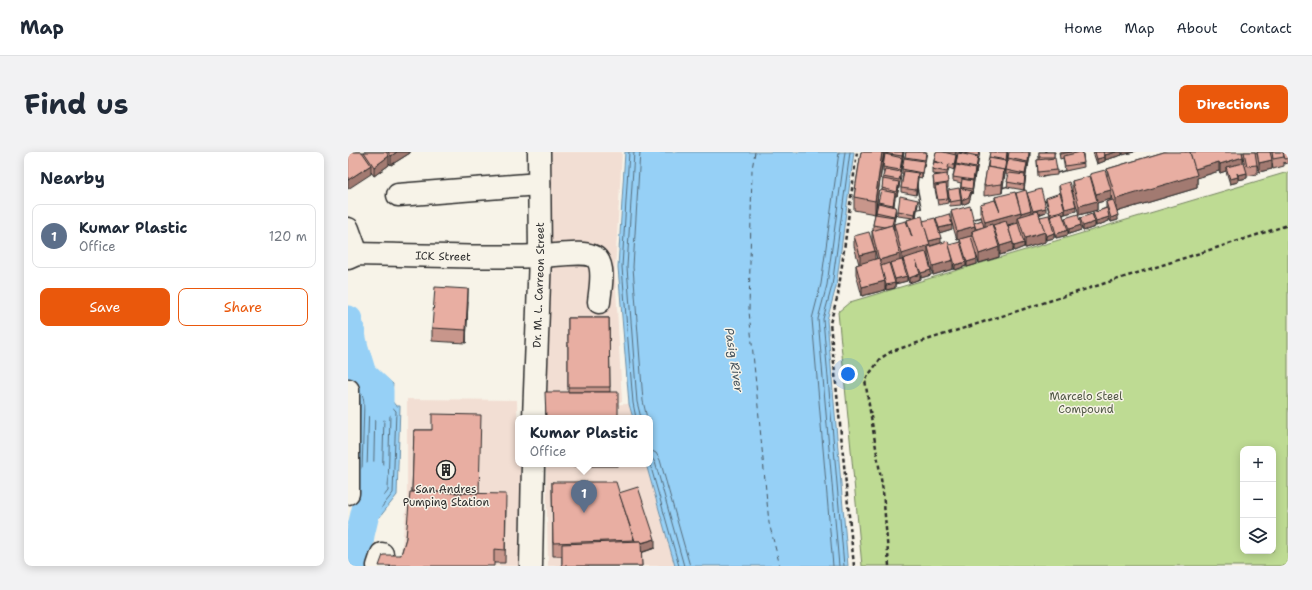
<!DOCTYPE html>
<html lang="en">
<head>
<meta charset="utf-8">
<style>
	:root { --surface:#fff; --page:#f2f2f3; --text:#1f2937; --muted:#747a83; --line:#e0e1e3; --accent:#ea580c }
	body { margin:0; font-family:"Shantell Sans",sans-serif; background:var(--page); color:var(--text) }
	.controls { position:absolute; right:12px; bottom:12px; display:grid; overflow:hidden; border-radius:8px; box-shadow:0 2px 10px #0003 }
	.controls button { width:36px; height:36px; display:grid; place-items:center; padding:0; border:0; border-bottom:1px solid var(--line); background:var(--surface); color:var(--text); font:20px sans-serif }
	.you { position:absolute; left:500px; top:222px; width:14px; height:14px; margin:-10px; border:3px solid #fff; border-radius:50%; background:#1a73e8; box-shadow:0 0 0 6px #1a73e833 }
	.badge { display:grid; place-items:center; width:26px; height:26px; border-radius:50%; background:var(--accent); color:#fff; font-size:13px; font-weight:700 }
	.pin { position:absolute; translate:-50% -33px; filter:drop-shadow(0 1px 2px #0008) }
	.pin::after { content:''; position:absolute; top:21px; width:14px; height:12px; background:inherit; clip-path:polygon(0 0,100% 0,50% 100%) }
	.popup { position:absolute; left:167px; top:263px; width:138px; height:52px; box-sizing:border-box; display:grid; place-content:center; border-radius:8px; background:var(--surface); filter:drop-shadow(0 1px 3px #0005); font-size:13px; white-space:nowrap; color:var(--muted) }
	.popup b { font-size:15px; color:var(--text) }
	.popup::after { content:''; position:absolute; left:50%; top:100%; margin-left:-8px; border:8px solid transparent; border-top-color:var(--surface) }
	.list { margin:0; padding:0; list-style:none }
	h2 { display:flex; justify-content:space-between; align-items:center; height:52px; margin:0; padding:0 16px; font-size:17px }
	h2 small { font-size:13px; font-weight:400; color:var(--muted) }
	.list li { display:grid; grid-template-columns:26px 1fr auto; gap:12px; align-items:center; box-sizing:border-box; height:64px; margin:0 8px 8px; padding:0 8px; border:1px solid var(--line); border-radius:8px }
	.list b { display:block; font-size:15px; white-space:nowrap }
	.list p { margin:0; font-size:13px; white-space:nowrap; color:var(--muted) }
	.list em { font-size:13px; font-style:normal; color:var(--muted) }
	.actions { display:flex; gap:8px; padding:12px 16px }
	.actions a { flex:1; padding:9px 0; border:1px solid var(--accent); border-radius:8px; text-align:center; font-size:14px; color:var(--accent) }
	.actions .main { background:var(--accent); color:#fff }
	.icon { flex:none; width:22px; height:22px; fill:none; stroke:currentColor; stroke-width:2; stroke-linecap:round; stroke-linejoin:round }
	.map { position:relative; flex:none; width:940px; height:414px; overflow:hidden; border-radius:8px }
	header { display:flex; align-items:center; gap:24px; box-sizing:border-box; height:56px; padding:0 20px; background:var(--surface); border-bottom:1px solid var(--line) }
	header strong { font-size:19px }
	nav { display:flex; gap:22px; margin-inline-start:auto; font-size:14px }
	.intro { display:flex; align-items:center; justify-content:space-between; box-sizing:border-box; height:96px; padding:0 24px }
	h1 { margin:0; font-size:28px }
	.button { padding:10px 18px; border-radius:8px; background:var(--accent); color:#fff; font-size:14px; font-weight:700 }
	main { display:flex; gap:24px; padding:0 24px }
	aside { flex:1; background:var(--surface); border-radius:8px; box-shadow:0 2px 10px #0003 }
	.map>svg:first-child { display:block }
	.built { fill:#f2ded3 }
	.green { fill:#bedb93; stroke:#74835f; fill-rule:evenodd }
	.water { fill:#96d0f6; stroke:#6b8ea5 }
	.lines { fill:none; stroke-linecap:round; stroke-linejoin:round }
	.shore { stroke:#566d7c; stroke-width:1 }
	.river { stroke:#96d0f6; stroke-width:29 }
	.ferry { stroke:#46545e; stroke-width:1; stroke-dasharray:5 4; stroke-linecap:butt }
	.minor-casing { stroke:#2b2b2b; stroke-width:25 }
	.major-casing { stroke:#2b2b2b; stroke-width:25 }
	.path { stroke:#2b2b2b; stroke-width:2.5; stroke-dasharray:4 3; stroke-linecap:butt }
	.minor { stroke:#f7f3e8; stroke-width:22 }
	.major { stroke:#f7f3e8; stroke-width:22 }
	.wall { fill:#c8968b; stroke:#2b2b2b; fill-rule:evenodd }
	.shaded-wall { fill:#a27a71; stroke:#2b2b2b }
	.building { fill:#e8aea2; stroke:#2b2b2b }
	.labels { text-anchor:middle; dominant-baseline:central; stroke-width:3; stroke-linejoin:round; paint-order:stroke }
	.street-label { font-size:11px; fill:#2b2b2b; stroke:#f7f3e8 }
	.park-label { font-size:11px; fill:#505745; stroke:#f7f3e8 }
	.poi-label { font-size:11px; fill:#2b2b2b; stroke:#f7f3e8 }
	.water-label { font-size:12px; font-style:italic; fill:#46545e; stroke:#f7f3e8 }
</style>
</head>
<body>
<header>
<strong>Map</strong>
<nav><a>Home</a><a>Map</a><a>About</a><a>Contact</a></nav>
</header>
<div class="intro"><h1>Find us</h1><a class="button">Directions</a></div>
<main>
<aside>
<h2>Nearby<small></small></h2>
<ul class="list">
<li><span class="badge" style="background:#5c6f8a">1</span><div><b>Kumar Plastic</b><p>Office</p></div><em>120 m</em></li>
</ul>
<div class="actions"><a class="main">Save</a><a>Share</a></div>
</aside>
<div class="map">
<svg width="940" height="414" viewBox="0 0 940 414">
	<rect width="100%" height="100%" fill="#f7f3e8"/>
	<filter id="ink" filterUnits="userSpaceOnUse"><feTurbulence type="fractalNoise" baseFrequency=".025" numOctaves="2"/><feDisplacementMap in="SourceGraphic" scale="8" xChannelSelector="R" yChannelSelector="G"/><feConvolveMatrix kernelMatrix="1 2 1 2 8 2 1 2 1" color-interpolation-filters="sRGB"/></filter>
	<g filter="url(#ink)">
		<g class="built">
			<path d="M202,0H274L267,117L274,250H199Z"/>
			<path d="M59,247L169,248L170,312H172L173,353V414H35L52,409L59,350Z"/>
			<path d="M281,252L285,266H197V254Z"/>
			<path d="M198,312H298L327,414H200Z"/>
		</g>
		<path class="green" d="M940,20V414H514L490,160L502,150ZM895,297H925V399H895Z"/>
		<g class="water">
			<path d="M277,0H506L488,135L479,168L500,414H327L298,312H302V266H285L281,252L270,115Z"/>
			<path d="M22,220L25,225H37L45,232L43,248L48,254H52L49,343L31,366L5,358L9,353L11,326L12,250L6,224Z"/>
		</g>
		<g class="lines">
			<g class="shore">
				<path d="M281,0L274,115L285,251L288,266"/>
				<path d="M286,0L279,115L289,250L293,266"/>
				<path d="M292,0L285,115L295,249L299,266"/>
				<path d="M19,225L25,229H36L40,233L39,249L48,259L45,341L29,361L13,355L16,250L11,229Z"/>
				<path d="M20,233L35,235L34,250L42,262L40,339L27,355L18,351L21,250L18,234Z"/>
				<path d="M29,256L36,265L34,338L27,346L25,344L27,258Z"/>
				<path d="M302,298L308,301L312,308L342,414"/>
				<path d="M302,304L307,310L336,414"/>
				<path d="M302,312L331,414"/>
				<path d="M485,414L464,167L473,132L491,0"/>
				<path d="M491,414L470,167L479,133L497,0"/>
				<path d="M496,414L475,167L484,134L502,0"/>
			</g>
			<g class="river">
				<path d="M0,168L6,196L14,222L31,238V254"/>
				<path d="M5,414L10,403L12,383L26,324"/>
			</g>
			<path class="ferry" d="M407,0L404,17L401,159L421,371L432,414"/>
			<g class="minor-casing">
				<g id="minor">
					<path d="M583,0L579,25L587,65"/>
					<path d="M739,0L741,24"/>
					<path d="M681,41L686,0"/>
					<path d="M50,43L191,32"/>
					<path d="M630,54L636,0"/>
					<path d="M551,74L681,41L826,0"/>
					<path d="M0,77L9,102"/>
					<path id="s1" d="M0,106L9,102C70,103 132,106 193,104C205,104 241,97 249,107C257,117 252,138 251,150"/>
					<path d="M0,238V341"/>
					<path d="M30,414L34,402"/>
				</g>
			</g>
			<g class="major-casing">
				<g id="major">
					<path id="s2" d="M186,266L192,104L191,0"/>
					<path d="M183,414L185,312"/>
				</g>
			</g>
			<g class="path">
				<path d="M506,414L482,171L490,143L509,0"/>
				<path d="M541,414L535,339L517,228L533,206L544,199L940,73"/>
			</g>
			<use href="#minor" class="minor"/>
			<use href="#major" class="major"/>
		</g>
		<g class="wall">
			<path d="M0,0H62V1L43,13L41,11V13L26,24L23,20V22Z"/>
			<path d="M513,0H556L552,20L553,25L551,35L549,44H547L546,54L548,60L545,75L546,79V72L559,71V68L565,66L550,64V59L570,52L568,66L575,69L588,70V66L604,77L591,81L593,91L582,94L601,95L612,90V87L616,86L609,88L603,68V59L626,71L634,68L632,61V52L647,49V45L668,41L679,45V41L698,60L691,63L692,65L703,69V66L698,50V46L712,42L711,37V33L728,59L717,62V58V62L715,63L717,69V66L732,69V66L745,65V61L758,56V50L764,48L763,43V47L749,51V58L731,63L724,38V29L742,26V22L759,24V17L816,0L895,11L899,26L890,28V30L882,32L878,19L872,21L871,19L849,26V36L768,60L770,68L763,70L761,66V69L748,74L745,66L747,75L735,79L733,74V78L721,82L720,79V83L708,86L706,81V86L698,88L697,85V90L677,96L676,91V95L666,99L665,96V99L652,103L651,101V105L631,111L628,102L629,112L619,115L618,111V114L607,118L605,112V117L585,123L580,103H579L583,123L573,126L572,124V127L561,131L559,125V129L547,132V131V136L538,138L537,134V138L514,144L508,122V113L511,112L506,94V84L527,107H529L524,88V79L525,78V73L527,62L506,58V45ZM536,2L535,15V20H536L535,25V30L534,38L530,50L528,62H527ZM670,70V74H660V73Z"/>
			<path d="M558,0H579L574,26L570,25L568,43L553,40V36L555,22H554V17Z"/>
			<path d="M588,0H608L607,2L608,7L606,18L601,16L599,24L600,31V36H599L600,51L590,53L587,37H586L585,24L593,23L584,22V17Z"/>
			<path d="M608,0H632L628,21H627L624,42H623L621,50L614,53L612,41L613,31L605,29V25L609,4H608Z"/>
			<path d="M660,0L654,41L636,44V34L641,5Z"/>
			<path d="M691,0H707V1H706V6L709,18V23L690,25L689,8H691Z"/>
			<path d="M711,0H735L736,15L717,19L715,6L712,7Z"/>
			<path d="M745,0H774V3L757,8V6V9L749,12Z"/>
			<path d="M894,0H940V11L937,12L936,10V14L925,17L924,11V17L911,20L909,13V22L899,24Z"/>
			<path d="M682,4L680,15L679,14L676,38L659,35L661,23H658V18L660,6Z"/>
			<path d="M600,38L613,48V53L602,54L600,43Z"/>
			<path d="M120,150L118,191L84,189V176Z"/>
			<path d="M220,166H261L262,240H220Z"/>
			<path d="M66,278H84L131,342L158,356L157,411H146L53,403L58,386L64,340Z"/>
			<rect x="198" y="312" width="72" height="2"/>
			<path d="M204,330L271,341L307,396L293,401L294,414H214V404H205Z"/>
		</g>
		<g class="shaded-wall">
			<path d="M49,0H62V1L43,13V4Z"/>
			<path d="M534,0H536L527,62V49Z"/>
			<path d="M555,0H556L552,23V18Z"/>
			<path d="M659,0L660,2L654,41V32Z"/>
			<path d="M682,0V4L680,15V10Z"/>
			<path d="M768,0H774V3L757,8V3Z"/>
			<path d="M775,0H786L775,3Z"/>
			<path d="M608,3V7L606,18V13Z"/>
			<path d="M41,4V13L26,24V15Z"/>
			<path d="M630,5V10L628,21V16Z"/>
			<path d="M757,5V9L749,12V7Z"/>
			<path d="M895,5V14L878,15V19L872,21V12Z"/>
			<path d="M924,8V17L911,20V11Z"/>
			<path d="M576,9V14L574,26V21Z"/>
			<path d="M871,10V19L849,26V36L768,60V47L847,17Z"/>
			<path d="M679,11V16L676,38L677,22Z"/>
			<path d="M23,13V22L0,37V28Z"/>
			<path d="M627,17V22L624,42L625,28Z"/>
			<path d="M570,21V26L568,43V38Z"/>
			<path d="M899,21V26L890,28V23Z"/>
			<path d="M890,25V30L882,32V27Z"/>
			<path d="M551,30V35L549,44V40Z"/>
			<path d="M763,38V47L749,51V58L731,63V54L748,49V42Z"/>
			<path d="M623,39V43L621,50L614,53V48Z"/>
			<path d="M547,41V46L545,58V53Z"/>
			<path d="M570,48V52L567,67V62Z"/>
			<path d="M728,54V59L717,62V57Z"/>
			<path d="M548,55V60L546,69V64Z"/>
			<path d="M698,56V60L685,64V59Z"/>
			<path d="M683,58V63L673,66V61Z"/>
			<path d="M717,58V62L703,66V64L702,66V62Z"/>
			<path d="M673,60V69L670,65V70L646,77L645,73V77L637,79V70Z"/>
			<path d="M770,63V68L763,70V66Z"/>
			<path d="M761,65V69L748,74V69Z"/>
			<path d="M747,70V75L735,79V74Z"/>
			<path d="M604,73V77L591,81V76Z"/>
			<path d="M733,73V78L721,82V77Z"/>
			<path d="M627,74V83L624,79V84L609,88V79Z"/>
			<path d="M720,78V83L708,86V82Z"/>
			<path d="M697,80V90L677,96V86Z"/>
			<path d="M706,81V86L698,88V84Z"/>
			<path d="M593,86V91L582,94V102L580,95V103L556,111L555,107V111H554V102L581,89Z"/>
			<path d="M665,90V99L652,103V94Z"/>
			<path d="M676,91V95L666,99V94Z"/>
			<path d="M651,95V105L631,111V102Z"/>
			<path d="M527,99V108L512,112V103Z"/>
			<path d="M552,102V112L542,111V114L531,117V108Z"/>
			<path d="M629,107V112L619,115V110Z"/>
			<path d="M605,108V117L585,123V114Z"/>
			<path d="M618,110V114L607,118V113Z"/>
			<path d="M583,118V123L573,126V121Z"/>
			<path d="M572,122V127L561,131V126Z"/>
			<path d="M559,124V129L547,132V127Z"/>
			<path d="M537,129V138L514,144V135Z"/>
			<path d="M547,131V136L538,138V133Z"/>
			<path d="M120,137V150L118,191V178Z"/>
			<path d="M307,387V396L288,402V393Z"/>
		</g>
		<g class="building">
			<path d="M0,0H14L23,13L0,28Z"/>
			<path d="M16,0H38L41,4L26,15Z"/>
			<path d="M40,0H49L43,4Z"/>
			<path d="M513,0H534L527,49L506,45Z"/>
			<path d="M536,0H555L554,4L536,1Z"/>
			<path d="M558,0H578L577,8L557,5Z"/>
			<path d="M588,0H595L608,3L606,13L601,12L599,20L584,17L586,10L596,12L586,9Z"/>
			<path d="M611,0H631L630,4Z"/>
			<path d="M642,0H659L658,8L641,5Z"/>
			<path d="M661,0H681L680,10L660,6Z"/>
			<rect x="691" y="0" width="15" height="5"/>
			<path d="M712,0H723L712,2Z"/>
			<path d="M733,0H734L736,11L717,14L715,4Z"/>
			<path d="M747,0H755L757,5L749,7Z"/>
			<path d="M756,0H768L757,3Z"/>
			<path d="M816,0H842L849,23L768,47L759,17Z"/>
			<path d="M842,0H894L895,5L872,12L871,10L847,17Z"/>
			<path d="M896,0H907L909,13L899,14Z"/>
			<path d="M909,0H922L924,8L911,11Z"/>
			<path d="M924,0H935L936,5L925,7Z"/>
			<path d="M935,0H940V6L937,7Z"/>
			<path d="M610,1L630,5L628,16L608,12Z"/>
			<path d="M537,2L554,6L552,18L535,15Z"/>
			<path d="M556,6L576,9L574,21L554,17Z"/>
			<path d="M641,6L658,9L656,20V18L640,15Z"/>
			<path d="M707,6L709,18L690,20L689,8Z"/>
			<path d="M660,8L679,11L677,22L658,18Z"/>
			<path d="M896,11L899,21L890,23L889,21L890,25L882,27L878,15Z"/>
			<path d="M608,13L627,17L625,28L605,25Z"/>
			<path d="M639,15L656,18L654,32L636,34Z"/>
			<path d="M537,17L553,20L551,28L535,25Z"/>
			<path d="M757,18L763,38L748,42L742,22Z"/>
			<path d="M556,19L570,21L568,38L553,36Z"/>
			<path d="M661,21L677,23L676,33L659,30Z"/>
			<path d="M599,22L600,31L586,33L585,24Z"/>
			<path d="M742,24L749,49L731,54L724,29Z"/>
			<path d="M535,27L551,30L549,40L534,36Z"/>
			<path d="M614,27L625,29L624,37L613,35Z"/>
			<path d="M721,30L728,54L717,57L711,33Z"/>
			<path d="M598,32L600,47L590,48L587,34Z"/>
			<path d="M611,36L613,48L602,50L600,38Z"/>
			<path d="M612,36L623,39L621,45L614,48Z"/>
			<path d="M693,37L698,56L685,59L679,41Z"/>
			<path d="M533,38L547,41L545,53L530,50Z"/>
			<path d="M678,38L683,58L673,61L668,41Z"/>
			<path d="M667,40L673,60L637,70L632,52L647,48L652,60L647,45Z"/>
			<path d="M712,41L717,58L702,62L698,46Z"/>
			<path d="M552,44L570,48L567,62L550,59Z"/>
			<path d="M765,48L770,63L763,66L758,50Z"/>
			<path d="M530,51L548,55L546,64L528,60Z"/>
			<path d="M622,54L627,74L609,79L603,59Z"/>
			<path d="M759,56L761,65L748,69L745,61Z"/>
			<path d="M690,59L697,80L677,86L670,65Z"/>
			<path d="M714,61L720,78L708,82L703,64Z"/>
			<path d="M527,62L546,65L544,73L536,75L525,73Z"/>
			<path d="M601,62L604,73L591,76L588,66Z"/>
			<path d="M730,62L733,73L721,77L717,66Z"/>
			<path d="M744,62L747,70L735,74L732,66Z"/>
			<path d="M701,63L706,81L698,84L692,65Z"/>
			<path d="M574,64L582,93L554,102L546,72L558,69L564,85L559,68Z"/>
			<path d="M587,66L593,86L581,89L575,69Z"/>
			<path d="M634,68L636,75L628,77L626,71Z"/>
			<path d="M658,69L665,90L652,94L645,73Z"/>
			<path d="M670,71L676,91L666,94L660,74Z"/>
			<path d="M644,72L651,95L631,102L624,79Z"/>
			<path d="M544,73L552,102L531,108L524,79Z"/>
			<path d="M521,80L527,99L512,103L506,84Z"/>
			<path d="M623,84L629,107L619,110L612,87Z"/>
			<path d="M600,89L605,108L585,114L580,95Z"/>
			<path d="M612,90L618,110L607,113L601,93Z"/>
			<path d="M578,100L583,118L573,121L568,109L572,122L561,126L555,107L567,103Z"/>
			<path d="M531,106L537,129L514,135L508,113Z"/>
			<path d="M554,108L559,124L547,127L542,111Z"/>
			<path d="M541,111L547,131L538,133L533,114Z"/>
			<path d="M87,135L120,137L118,178L84,176Z"/>
			<path d="M220,166H261L262,235H220Z"/>
			<path d="M197,240H270V266H198Z"/>
			<path d="M84,262L133,263L131,341L64,339L66,278H84Z"/>
			<path d="M204,330H268L286,388L205,391Z"/>
			<path d="M290,335L307,387L293,391V389H287L271,341Z"/>
			<path d="M62,340L158,342L157,398L146,397V414H31L35,403H53L58,386Z"/>
			<path d="M293,389L294,414H214V392Z"/>
		</g>
	</g>
	<defs>
		<g id="building-ring" transform="scale(1)"><circle r="9.5" fill="#f7f3e8" stroke="#2b2b2b" stroke-width="1.5"/><path d="M-4-6H4V6H1V3H-1V6H-4ZM-2.5-4.3h1.7v1.8h-1.7ZM.8-4.3h1.7v1.8H.8ZM-2.5-1h1.7V.8h-1.7ZM.8-1h1.7V.8H.8Z" fill="#2b2b2b"/></g>
	</defs>
	<g fill-rule="evenodd">
		<use href="#building-ring" x="98" y="318"/>
	</g>
	<g class="labels">
		<g class="street-label">
			<text stroke="none"><textPath href="#s1" startOffset="96">ICK Street</textPath></text>
			<text stroke="none"><textPath href="#s2" startOffset="133">Dr. M. L. Carreon Street</textPath></text>
		</g>
		<g class="park-label">
			<text x="738" y="244">Marcelo Steel<tspan x="738" dy="13">Compound</tspan></text>
		</g>
		<g class="poi-label">
			<text x="98" y="337">San Andres<tspan x="98" dy="13">Pumping Station</tspan></text>
		</g>
		<g class="water-label">
			<text transform="translate(386 208) rotate(81)">Pasig River</text>
		</g>
	</g>
</svg>
<div class="controls">
<button>+</button>
<button>−</button>
<button><svg class="icon" aria-label="layers" viewBox="0 0 24 24"><path d="M12 4l9 5-9 5-9-5zM3 14l9 5 9-5"/></svg></button>
</div>
<div class="you"></div>
<div class="pin badge" style="left:236px;top:361px;background:#5c6f8a">1</div>
<div class="popup"><b>Kumar Plastic</b>Office</div>
</div>
</main>
</body>
</html>
